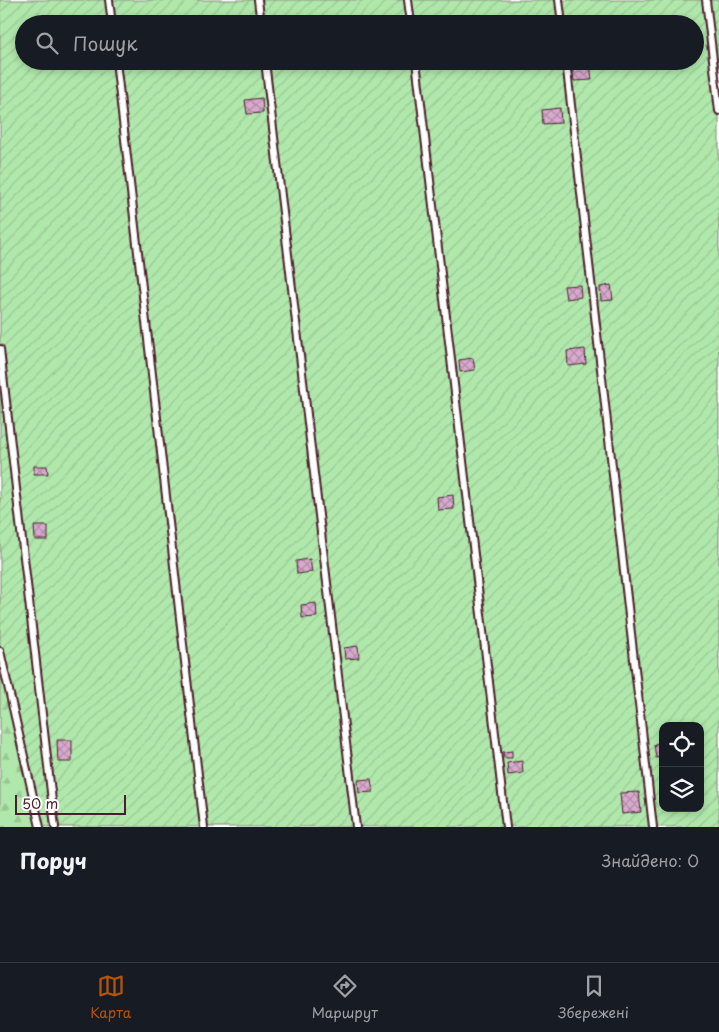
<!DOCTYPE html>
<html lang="uk">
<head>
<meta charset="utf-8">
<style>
	:root { --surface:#171b24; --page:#242831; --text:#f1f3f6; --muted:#9ea1a6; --line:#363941; --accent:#b45309 }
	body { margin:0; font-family:"Playpen Sans",sans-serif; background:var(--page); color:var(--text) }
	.controls { position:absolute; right:15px; bottom:15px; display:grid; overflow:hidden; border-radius:10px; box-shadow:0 2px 8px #0003 }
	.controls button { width:45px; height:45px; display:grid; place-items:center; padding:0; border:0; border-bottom:1px solid var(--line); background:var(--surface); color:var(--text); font:25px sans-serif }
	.scale { position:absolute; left:15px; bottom:12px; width:111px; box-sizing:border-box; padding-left:5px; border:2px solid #4a1f2b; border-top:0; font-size:14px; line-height:18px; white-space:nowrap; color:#4a1f2b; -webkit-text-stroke:4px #fff; paint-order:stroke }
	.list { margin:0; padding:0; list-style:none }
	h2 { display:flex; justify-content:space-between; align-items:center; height:65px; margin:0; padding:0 20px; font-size:21px }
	h2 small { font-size:16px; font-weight:400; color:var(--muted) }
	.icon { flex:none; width:28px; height:28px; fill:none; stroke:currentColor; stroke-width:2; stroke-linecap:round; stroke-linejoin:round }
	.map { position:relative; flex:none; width:719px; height:827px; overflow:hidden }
	.search { position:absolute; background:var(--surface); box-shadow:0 2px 8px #0003; left:15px; right:15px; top:15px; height:55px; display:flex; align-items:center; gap:12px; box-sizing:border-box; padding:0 18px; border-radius:28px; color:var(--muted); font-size:19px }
	.sheet { height:135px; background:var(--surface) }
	nav { display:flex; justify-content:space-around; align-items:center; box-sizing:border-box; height:70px; border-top:1px solid var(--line); background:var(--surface); font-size:14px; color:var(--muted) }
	nav a { display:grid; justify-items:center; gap:2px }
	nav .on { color:var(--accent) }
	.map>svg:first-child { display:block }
	.forest { fill:url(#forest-firs); stroke:#7d846c }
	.garden { fill:url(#garden-furrows); stroke:#7d846c; fill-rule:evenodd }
	.building { fill:url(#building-cross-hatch); stroke:#4a1f2b }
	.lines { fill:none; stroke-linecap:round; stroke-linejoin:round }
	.service-casing { stroke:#4a1f2b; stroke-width:10 }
	.service { stroke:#fff; stroke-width:6 }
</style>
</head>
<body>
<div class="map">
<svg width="719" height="827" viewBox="0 0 719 827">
	<defs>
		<pattern id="forest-firs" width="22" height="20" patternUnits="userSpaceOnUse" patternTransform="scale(1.25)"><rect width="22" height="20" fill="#b0e8ac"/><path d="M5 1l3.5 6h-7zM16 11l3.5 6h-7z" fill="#99c794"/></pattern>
		<pattern id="garden-furrows" width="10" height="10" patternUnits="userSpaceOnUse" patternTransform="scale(1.25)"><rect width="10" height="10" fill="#b0e8ac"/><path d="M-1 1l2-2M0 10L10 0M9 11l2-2" fill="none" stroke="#99c794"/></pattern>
		<pattern id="building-cross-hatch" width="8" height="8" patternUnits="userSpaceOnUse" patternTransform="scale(1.25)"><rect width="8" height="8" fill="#d8abce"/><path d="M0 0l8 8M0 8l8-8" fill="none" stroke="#b18ba7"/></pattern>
	</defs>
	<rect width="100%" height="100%" fill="#fff"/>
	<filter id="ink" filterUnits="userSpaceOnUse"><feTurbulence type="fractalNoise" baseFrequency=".02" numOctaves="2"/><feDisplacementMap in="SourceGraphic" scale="10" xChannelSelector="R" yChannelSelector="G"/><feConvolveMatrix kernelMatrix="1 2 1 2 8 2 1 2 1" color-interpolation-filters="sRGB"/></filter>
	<g filter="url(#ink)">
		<path class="forest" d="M0,651L40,827H0Z"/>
		<path class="garden" d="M0,0H719V827H40L0,651ZM24,24H695V61H24ZM663,726H700V808H663Z"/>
		<g class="building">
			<path d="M585,18V24H570V19Z"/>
			<path d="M590,63L592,80L574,81L572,65Z"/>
			<path d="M262,98L263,113L247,114L245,100Z"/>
			<path d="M560,108L561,123L543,124L542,110Z"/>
			<path d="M580,285L581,297L566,299L564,286Z"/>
			<path d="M611,285L613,300L601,301L600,287Z"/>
			<path d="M585,349L586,364L568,366L567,351Z"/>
			<path d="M473,358L475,370L460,372L459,360Z"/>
			<path d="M34,466H47L48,474H34Z"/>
			<path d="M453,495L454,509L438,510L437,497Z"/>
			<path d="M34,526H48V540H35Z"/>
			<path d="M310,559L312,572L297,574L296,561Z"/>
			<path d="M316,603L317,617L302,618L301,605Z"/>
			<path d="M358,646L359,658L345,659L344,648Z"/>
			<path d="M57,740H72V762H58Z"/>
			<path d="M663,743V757L656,758L654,744Z"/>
			<path d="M512,751V758H504L503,752Z"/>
			<path d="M522,761L523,773L508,775L507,763Z"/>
			<path d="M371,779L373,792L359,793L358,780Z"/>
			<path d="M639,792L641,812L622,814L620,793Z"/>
		</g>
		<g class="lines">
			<g class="service-casing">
				<g id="service">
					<path d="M109,0L112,24"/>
					<path d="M258,0L261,24"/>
					<path d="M408,0L411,24"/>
					<path d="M559,0L562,24"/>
					<path d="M706,0L719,111"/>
					<path d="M116,61L204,827"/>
					<path d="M265,61L356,827"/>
					<path d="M416,61L506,827"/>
					<path d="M566,61L653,827"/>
					<path d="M0,349L55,827"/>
					<path d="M0,651L40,827"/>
				</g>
			</g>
			<use href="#service" class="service"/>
		</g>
	</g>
</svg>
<div class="controls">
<button><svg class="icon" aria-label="locate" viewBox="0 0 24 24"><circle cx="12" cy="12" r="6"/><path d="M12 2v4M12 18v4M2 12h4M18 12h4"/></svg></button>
<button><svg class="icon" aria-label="layers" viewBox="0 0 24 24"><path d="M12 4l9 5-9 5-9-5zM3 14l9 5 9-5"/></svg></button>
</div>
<div class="scale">50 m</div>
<div class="search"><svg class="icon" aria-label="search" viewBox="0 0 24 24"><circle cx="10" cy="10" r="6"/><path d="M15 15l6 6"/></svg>Пошук</div>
</div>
<section class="sheet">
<h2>Поруч<small>Знайдено: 0</small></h2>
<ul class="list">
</ul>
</section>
<nav>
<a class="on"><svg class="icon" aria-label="map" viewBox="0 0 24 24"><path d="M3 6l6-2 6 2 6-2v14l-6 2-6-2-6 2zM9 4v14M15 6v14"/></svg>Карта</a>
<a><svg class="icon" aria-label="directions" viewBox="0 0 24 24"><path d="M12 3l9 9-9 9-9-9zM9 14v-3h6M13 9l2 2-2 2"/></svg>Маршрут</a>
<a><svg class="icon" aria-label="saved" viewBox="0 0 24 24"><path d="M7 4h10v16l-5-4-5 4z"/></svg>Збережені</a>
</nav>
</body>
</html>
